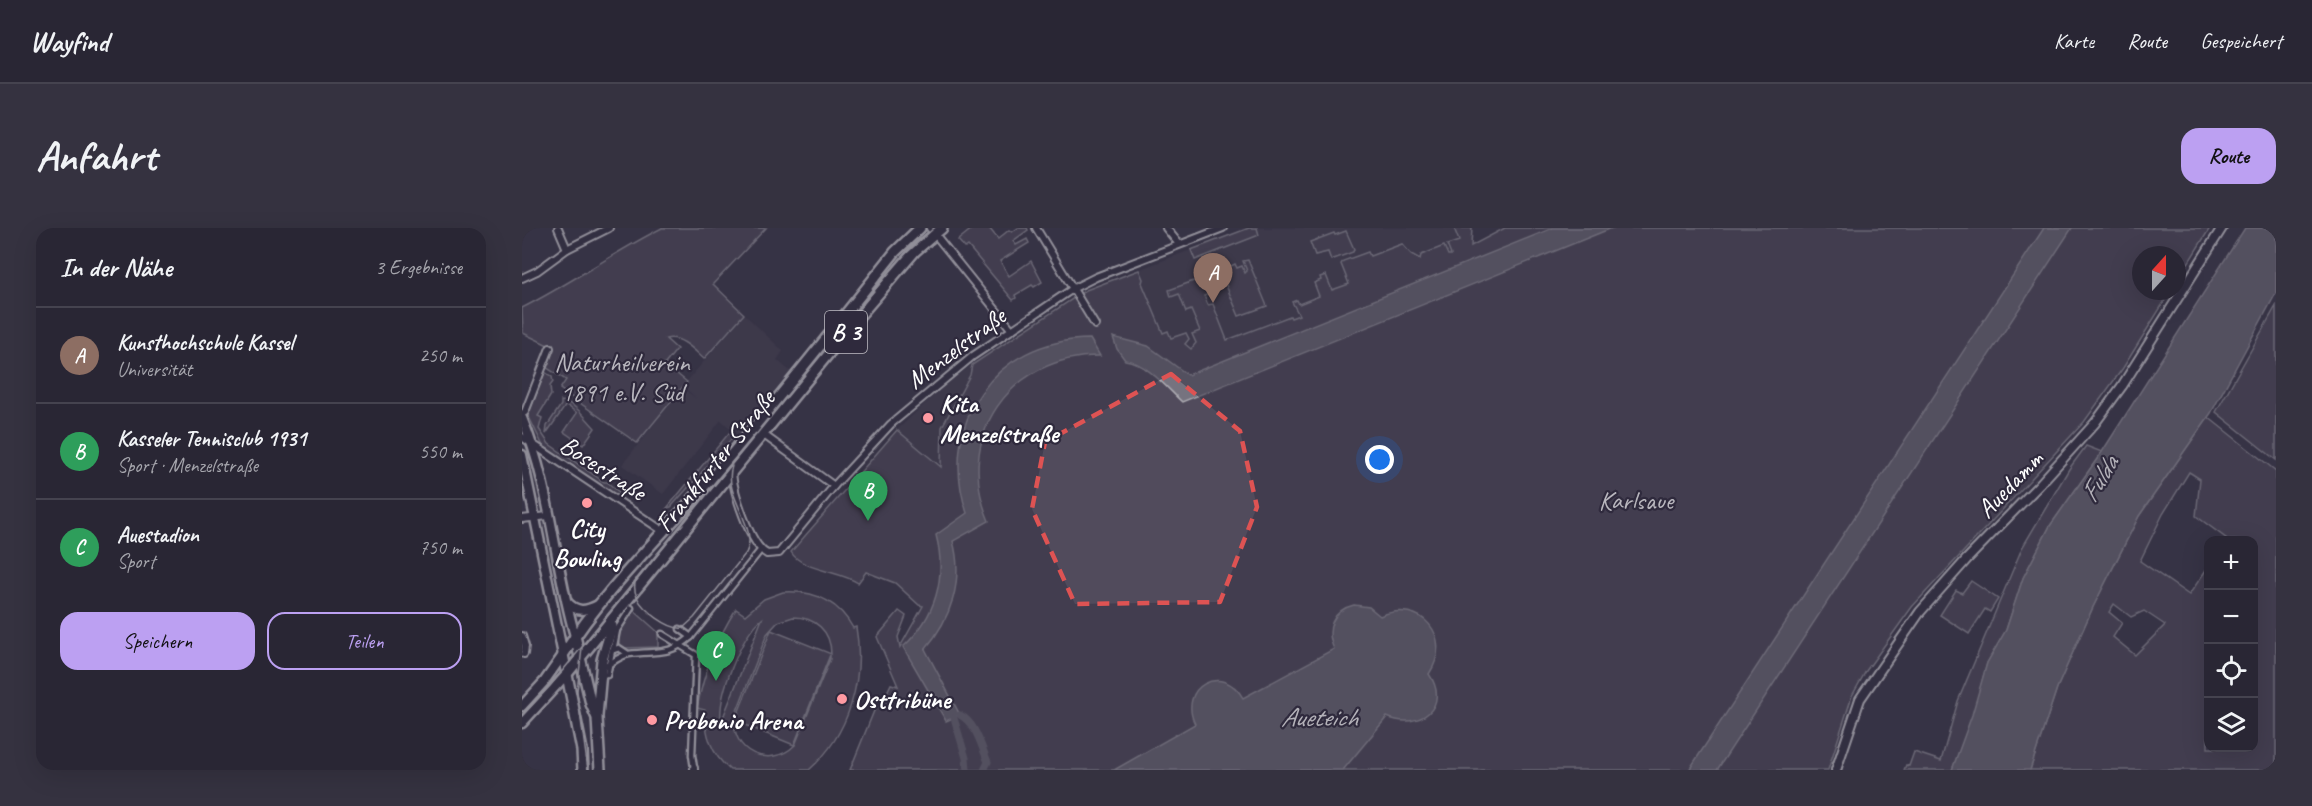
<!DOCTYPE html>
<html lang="de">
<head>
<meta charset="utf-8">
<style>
	:root { --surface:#292634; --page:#353240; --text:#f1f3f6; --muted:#a5a5ac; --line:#45434f; --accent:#bca0f2 }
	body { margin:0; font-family:Caveat,sans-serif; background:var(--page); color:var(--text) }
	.controls { position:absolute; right:18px; bottom:18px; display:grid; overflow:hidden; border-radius:12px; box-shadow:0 6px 24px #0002 }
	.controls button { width:54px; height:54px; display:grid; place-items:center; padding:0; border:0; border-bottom:2px solid var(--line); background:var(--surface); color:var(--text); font:30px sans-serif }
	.compass { position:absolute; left:1610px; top:18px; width:54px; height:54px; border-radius:50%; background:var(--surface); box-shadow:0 6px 24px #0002; rotate:21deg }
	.you { position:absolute; left:858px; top:232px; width:21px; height:21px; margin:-15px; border:4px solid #fff; border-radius:50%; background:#1a73e8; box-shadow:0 0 0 9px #1a73e833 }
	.badge { display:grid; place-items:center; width:39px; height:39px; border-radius:50%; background:var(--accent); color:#fff; font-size:20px; font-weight:700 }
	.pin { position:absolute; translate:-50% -50px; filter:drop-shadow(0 2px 3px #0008) }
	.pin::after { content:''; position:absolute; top:32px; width:21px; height:18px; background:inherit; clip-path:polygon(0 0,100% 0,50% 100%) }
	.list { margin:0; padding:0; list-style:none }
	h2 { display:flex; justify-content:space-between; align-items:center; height:78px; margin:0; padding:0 24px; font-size:26px }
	h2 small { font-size:20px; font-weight:400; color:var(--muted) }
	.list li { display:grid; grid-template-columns:39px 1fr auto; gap:18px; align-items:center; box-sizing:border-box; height:96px; padding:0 24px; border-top:2px solid var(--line) }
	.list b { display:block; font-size:22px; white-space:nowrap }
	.list p { margin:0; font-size:20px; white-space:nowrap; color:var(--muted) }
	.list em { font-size:20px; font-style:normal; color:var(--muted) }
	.actions { display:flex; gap:12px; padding:18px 24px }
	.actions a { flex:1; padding:14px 0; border:2px solid var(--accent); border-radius:18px; text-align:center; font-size:21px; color:var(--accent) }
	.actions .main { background:var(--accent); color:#111 }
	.icon { flex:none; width:33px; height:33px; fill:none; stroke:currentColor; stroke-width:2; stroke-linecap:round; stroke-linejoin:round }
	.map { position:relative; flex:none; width:1754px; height:542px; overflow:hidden; border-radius:18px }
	header { display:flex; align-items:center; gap:36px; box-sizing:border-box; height:84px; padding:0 30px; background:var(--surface); border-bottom:2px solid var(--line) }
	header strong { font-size:28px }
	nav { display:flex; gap:33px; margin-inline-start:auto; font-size:21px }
	.intro { display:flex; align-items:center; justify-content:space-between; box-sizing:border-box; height:144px; padding:0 36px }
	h1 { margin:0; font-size:42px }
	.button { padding:15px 27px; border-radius:18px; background:var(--accent); color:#111; font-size:21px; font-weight:700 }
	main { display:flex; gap:36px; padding:0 36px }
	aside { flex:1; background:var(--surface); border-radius:18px; box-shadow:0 6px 24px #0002 }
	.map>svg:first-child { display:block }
	.built { fill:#444051 }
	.green { fill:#514c5c; stroke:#a8a6ae; stroke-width:1.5; fill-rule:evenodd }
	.water { fill:#76737f; stroke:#adabb2; stroke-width:1.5 }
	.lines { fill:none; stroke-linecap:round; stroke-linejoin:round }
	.canal { stroke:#76737f; stroke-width:7 }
	.pedestrian-casing { stroke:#fff; stroke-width:9 }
	.minor-casing { stroke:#fff; stroke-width:10 }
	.tertiary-casing { stroke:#fff; stroke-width:12 }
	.secondary-casing { stroke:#fff; stroke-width:13 }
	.primary-casing { stroke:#fff; stroke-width:14 }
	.pedestrian { stroke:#2f2a3d; stroke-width:4.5 }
	.minor { stroke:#2f2a3d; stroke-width:6 }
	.tertiary { stroke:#2f2a3d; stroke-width:8 }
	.secondary { stroke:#2f2a3d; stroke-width:8 }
	.primary { stroke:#2f2a3d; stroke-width:9 }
	.tram { stroke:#fff; stroke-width:1.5 }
	.marked { fill:none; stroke:#de5353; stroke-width:4.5; stroke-dasharray:12 8; stroke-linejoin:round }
	.poi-dot { fill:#ff9aa2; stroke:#2f2a3d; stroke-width:2 }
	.labels { text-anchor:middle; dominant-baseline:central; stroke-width:4.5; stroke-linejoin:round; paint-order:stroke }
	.shield { fill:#2f2a3d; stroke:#c1bfc5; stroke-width:1.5 }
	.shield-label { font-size:24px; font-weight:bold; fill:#fff }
	.street-label { font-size:26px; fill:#fff; stroke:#2f2a3d }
	.park-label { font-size:26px; fill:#b9b7be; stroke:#2f2a3d }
	.poi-label { font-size:26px; font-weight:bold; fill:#fff; stroke:#2f2a3d; text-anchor:start }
	.water-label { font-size:27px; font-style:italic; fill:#b4b2b9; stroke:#2f2a3d }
</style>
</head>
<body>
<header>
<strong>Wayfind</strong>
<nav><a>Karte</a><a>Route</a><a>Gespeichert</a></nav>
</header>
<div class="intro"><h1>Anfahrt</h1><a class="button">Route</a></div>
<main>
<aside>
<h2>In der Nähe<small>3 Ergebnisse</small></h2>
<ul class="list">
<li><span class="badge" style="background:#8d6e63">A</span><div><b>Kunsthochschule Kassel</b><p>Universität</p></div><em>250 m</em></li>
<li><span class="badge" style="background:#2e9e5b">B</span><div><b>Kasseler Tennisclub 1931</b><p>Sport · Menzelstraße</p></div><em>550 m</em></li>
<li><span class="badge" style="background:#2e9e5b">C</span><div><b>Auestadion</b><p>Sport</p></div><em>750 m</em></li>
</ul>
<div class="actions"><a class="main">Speichern</a><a>Teilen</a></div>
</aside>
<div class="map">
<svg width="1754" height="542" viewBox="0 0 1754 542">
	<rect width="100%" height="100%" fill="#373345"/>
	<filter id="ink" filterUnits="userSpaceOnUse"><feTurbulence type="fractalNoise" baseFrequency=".0167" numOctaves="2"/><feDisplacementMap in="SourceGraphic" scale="12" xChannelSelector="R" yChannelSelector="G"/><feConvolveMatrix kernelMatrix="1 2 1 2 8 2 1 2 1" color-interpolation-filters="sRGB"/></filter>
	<g filter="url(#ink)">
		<g class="built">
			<path d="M727,0H946L950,9L948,19L769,91L668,128L634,105L584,54Z"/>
			<path d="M222,86L261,123L255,132L269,144L216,207L199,192L141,266L100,237L160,160L174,170L161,158Z"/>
			<path d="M450,137L447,149L421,241L375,202L427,153Z"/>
		</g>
		<g class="green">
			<path d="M140,0H244L191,56L222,86L182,131C172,122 159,107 144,111L155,121L143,136L165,154L115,215L38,161L44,152L25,140L32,120L1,105L0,80C48,56 92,24 140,0Z"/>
			<path d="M451,0H467L476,11L487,2L490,4L496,0H505L506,2L491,13L494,17L505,11L507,15L478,33L487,48L509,33L520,54L512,59L510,57L493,67L494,70L491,72L446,18L443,20L436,12Z"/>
			<path d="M727,0H735L737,7L673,32L669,22Z"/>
			<path d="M932,0H950L949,18L983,0H1688L1655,53V27H1619V63H1649L1601,140L1562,194L1390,379L1344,443L1330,468L1306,542H328L354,478L358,479L369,456L376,458L355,409L377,383L384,388L376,409L378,419L401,378L397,377L373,355L344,344L336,355C318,343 279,342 269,324L375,202L419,239L420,199L448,147L450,137L564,62L617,42L621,51L620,55L641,105L646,103L649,110L664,105L667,111L663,116L669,121L674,115L670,106L678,103L669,82L664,84L657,66L649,69L647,62L680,50L687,66L682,68L686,77L691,76L705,112L768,88L769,90L777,87L770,74L775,72L777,76L797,68L792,55L799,52L798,49L804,47L810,62L827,56L819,36L821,33L846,24L848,28L880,16L889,26L898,31L899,27L922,18L926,27H929L925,17L937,13Z"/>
			<path d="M824,3L832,21L831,24L809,32L806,24L793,27L788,14L812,5L813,7Z"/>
			<path d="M726,32L745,78L717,88L698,43L713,36L715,40L720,38L723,45L725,43L721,33Z"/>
			<path d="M1754,78V232L1694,184Z"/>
			<path d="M23,144L30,149L31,154L28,158L29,167L16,188L20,190L17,201L27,216L82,254H85L99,266L97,270L21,218L6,187Z"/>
			<path d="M39,173C54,175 63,190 73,200L61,217L42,204L55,185L44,177L24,206L25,198L39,177Z"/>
			<path d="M1686,189L1754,243V542H1508L1535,460L1571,379L1617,288ZM1667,244L1678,251L1674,288L1705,311V312L1732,313V520H1686V339L1667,367L1618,333L1641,286ZM1592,376L1609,389L1622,383L1643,397L1613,427L1591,409L1600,395L1587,384Z"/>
			<path d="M207,205L211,209L149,279L145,280Z"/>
			<path d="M1564,218L1580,224L1528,298L1501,350L1484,402L1465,435L1451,487L1430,542H1382L1384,537L1387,538L1392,524L1419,533L1436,473L1500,320L1547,241Z"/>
			<path d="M1449,353L1476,371L1468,384L1463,381L1447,406L1418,387L1434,362L1440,365Z"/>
			<path d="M261,364C291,362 316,373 331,400L334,399C343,451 327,507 287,542H208C189,526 183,506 183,482L175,480C182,444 194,412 214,381L223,387L242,371ZM271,389C293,389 309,403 309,426L249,402L213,493L272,517L308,427V431L273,517C248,542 207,524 213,488L245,406L256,394ZM240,391L200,492L199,493C196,466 219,408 240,391Z"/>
			<path d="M109,380L136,404V419L102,420L97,418V402Z"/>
		</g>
		<g class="water">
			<path d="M1031,0H1090L660,174C645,160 625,135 603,132L595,121L591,109L626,118L666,147Z"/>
			<path d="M1522,0H1550L1195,542H1167Z"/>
			<path d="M1723,0H1754V65L1689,185L1617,288L1571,379L1535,460L1508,542H1430L1450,487L1465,435L1484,402L1501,350L1528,298L1580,224Z"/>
			<path d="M568,111L578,128C488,127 431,209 467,293L431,313C442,353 429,391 403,421L438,487L424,493L381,419C414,389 425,349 414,307L445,285C415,196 472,111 568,111Z"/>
			<path d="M832,377L847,379L858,388C899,370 932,409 907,446C929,478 898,503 865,489L821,542H592L673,496C655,459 701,434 721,470L812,421C803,402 810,382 832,377Z"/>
		</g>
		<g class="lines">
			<g class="canal">
				<path d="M438,487C454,495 459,518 466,534L462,542"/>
				<path d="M432,490L444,530L445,542"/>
			</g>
			<g class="pedestrian-casing">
				<g id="pedestrian">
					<path d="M158,401L169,409"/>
					<path d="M140,406L174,427L170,527L172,540"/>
					<path d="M106,426L97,420L91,422L95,402L109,380"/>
					<path d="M82,439C90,435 99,427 107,426C134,422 146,429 169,409L237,324"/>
					<path d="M85,447L90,422"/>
				</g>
			</g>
			<g class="minor-casing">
				<g id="minor">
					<path d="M36,0L45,21"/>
					<path d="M408,0L490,102"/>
					<path d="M514,0L573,97"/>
					<path d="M644,0L657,16"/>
					<path d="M0,50L15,43L45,21L87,0"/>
					<path d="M0,186L3,184L28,120"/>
					<path d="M231,199L312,258"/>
					<path d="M0,209L141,303"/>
					<path d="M210,244C211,263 228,317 245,326L257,325L312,258L369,196L451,128L552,60L574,49L701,0"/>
					<path d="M0,291L26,288"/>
					<path d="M0,408L3,418L2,426"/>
					<path d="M172,542V540"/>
				</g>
			</g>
			<g class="tertiary-casing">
				<path id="tertiary" d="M1314,542L1338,471L1398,384L1445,331L1517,257L1573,195L1600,158L1700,0"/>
			</g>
			<g class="secondary-casing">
				<g id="secondary">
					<path d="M0,190C29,259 32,336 53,408"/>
					<path d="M0,227L41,427L22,454L0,478"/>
					<path d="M45,374C55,385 64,383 76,377"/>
					<path d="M0,495L45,446"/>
				</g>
			</g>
			<g class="primary-casing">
				<g id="primary">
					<path d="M53,408L69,476L75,490L78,542"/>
					<path d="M45,446L338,87L393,23L420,0"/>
					<path d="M75,488L80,432L90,398"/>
					<path d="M61,542L60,522L41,427C82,362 137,310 187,253C251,178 312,101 373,24L398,0"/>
				</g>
			</g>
			<use href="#pedestrian" class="pedestrian"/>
			<use href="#minor" class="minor"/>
			<use href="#tertiary" class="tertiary"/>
			<use href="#secondary" class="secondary"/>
			<use href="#primary" class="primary"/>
			<g class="tram">
				<path d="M114,351C112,357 112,363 115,369C121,382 147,402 161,400L172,390L224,325C238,300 200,267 210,238"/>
				<path d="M60,420L55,463L66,542"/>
				<path d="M0,488L28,458L378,31L412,0"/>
			</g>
		</g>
	</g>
	<path d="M0 0H1754V542H0ZM649,146L718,203L735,279L698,374L553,376L510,281L523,214Z" fill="#373345" fill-opacity=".55" fill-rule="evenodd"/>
	<path class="marked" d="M649,146L718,203L735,279L698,374L553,376L510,281L523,214Z"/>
	<g class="poi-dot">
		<circle cx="406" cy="190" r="6"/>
		<circle cx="65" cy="275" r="6"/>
		<circle cx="320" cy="471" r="6"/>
		<circle cx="130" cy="492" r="6"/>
	</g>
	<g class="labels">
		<rect class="shield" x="303" y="83" width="42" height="42" rx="4.5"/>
		<g class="shield-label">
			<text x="324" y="104">B 3</text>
		</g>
		<g class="street-label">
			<text transform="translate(434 120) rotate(-37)">Menzelstraße</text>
			<text transform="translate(193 233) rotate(-51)">Frankfurter Straße</text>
			<text transform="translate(81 240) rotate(33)">Bosestraße</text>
			<text transform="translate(1488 256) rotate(-46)">Auedamm</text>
		</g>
		<g class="park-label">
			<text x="100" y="134">Naturheilverein<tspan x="100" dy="30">1891 e.V. Süd</tspan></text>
			<text x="1114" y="272">Karlsaue</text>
		</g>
		<g class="poi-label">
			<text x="418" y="175">Kita<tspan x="418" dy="30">Menzelstraße</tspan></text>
			<text x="65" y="300" text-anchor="middle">City<tspan x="65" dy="30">Bowling</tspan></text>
			<text x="332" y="471">Osttribüne</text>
			<text x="142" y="492">Probonio Arena</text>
		</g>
		<g class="water-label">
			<text transform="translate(1577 251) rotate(-59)">Fulda</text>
			<text x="797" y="489">Aueteich</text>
		</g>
	</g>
</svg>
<div class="controls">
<button>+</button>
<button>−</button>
<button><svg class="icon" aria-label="locate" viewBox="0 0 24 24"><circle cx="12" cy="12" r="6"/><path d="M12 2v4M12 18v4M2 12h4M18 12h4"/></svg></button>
<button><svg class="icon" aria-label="layers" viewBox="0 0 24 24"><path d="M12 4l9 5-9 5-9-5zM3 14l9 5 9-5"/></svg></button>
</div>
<svg class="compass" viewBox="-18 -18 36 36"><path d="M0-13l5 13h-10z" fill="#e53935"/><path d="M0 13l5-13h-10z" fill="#a5a5ac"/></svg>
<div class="you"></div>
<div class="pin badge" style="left:691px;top:75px;background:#8d6e63">A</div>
<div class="pin badge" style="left:346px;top:293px;background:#2e9e5b">B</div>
<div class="pin badge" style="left:194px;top:453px;background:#2e9e5b">C</div>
</div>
</main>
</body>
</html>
